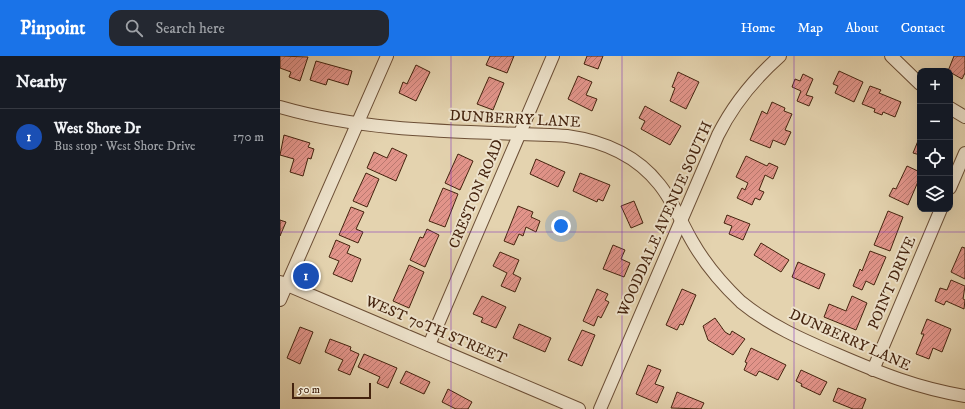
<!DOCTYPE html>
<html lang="en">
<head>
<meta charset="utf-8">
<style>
	:root { --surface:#171b24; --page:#242831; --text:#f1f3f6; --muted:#9ea1a6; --line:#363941; --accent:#1a73e8 }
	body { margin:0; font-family:"IM FELL DW Pica",serif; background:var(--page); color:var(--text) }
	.controls { position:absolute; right:12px; top:12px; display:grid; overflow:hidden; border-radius:8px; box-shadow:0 4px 16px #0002 }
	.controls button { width:36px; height:36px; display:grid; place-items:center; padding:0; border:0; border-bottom:1px solid var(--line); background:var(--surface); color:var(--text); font:20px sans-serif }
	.scale { position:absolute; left:12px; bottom:10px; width:79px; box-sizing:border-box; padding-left:4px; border:2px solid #44230e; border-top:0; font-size:11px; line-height:14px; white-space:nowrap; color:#44230e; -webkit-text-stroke:3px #ede2cb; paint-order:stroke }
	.you { position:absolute; left:281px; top:170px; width:14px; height:14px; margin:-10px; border:3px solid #fff; border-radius:50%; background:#1a73e8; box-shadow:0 0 0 6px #1a73e833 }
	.badge { display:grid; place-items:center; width:26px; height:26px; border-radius:50%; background:var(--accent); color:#fff; font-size:13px; font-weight:700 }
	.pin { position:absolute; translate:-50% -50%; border:2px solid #fff; box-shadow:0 1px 4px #0006 }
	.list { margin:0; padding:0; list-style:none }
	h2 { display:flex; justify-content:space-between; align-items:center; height:52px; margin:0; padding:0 16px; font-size:17px }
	h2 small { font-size:13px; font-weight:400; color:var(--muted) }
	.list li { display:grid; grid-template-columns:26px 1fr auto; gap:12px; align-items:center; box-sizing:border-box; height:56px; padding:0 16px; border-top:1px solid var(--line) }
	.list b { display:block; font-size:15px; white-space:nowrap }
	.list p { margin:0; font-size:13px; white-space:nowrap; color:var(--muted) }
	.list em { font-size:13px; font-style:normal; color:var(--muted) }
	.icon { flex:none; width:22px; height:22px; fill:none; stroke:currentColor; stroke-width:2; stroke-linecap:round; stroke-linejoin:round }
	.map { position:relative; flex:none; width:685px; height:353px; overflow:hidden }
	header { display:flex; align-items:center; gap:24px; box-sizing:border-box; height:56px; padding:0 20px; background:var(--accent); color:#fff }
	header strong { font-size:19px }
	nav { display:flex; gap:22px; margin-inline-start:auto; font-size:14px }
	.search { width:280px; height:36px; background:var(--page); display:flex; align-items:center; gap:10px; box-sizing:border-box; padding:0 14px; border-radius:12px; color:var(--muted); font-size:15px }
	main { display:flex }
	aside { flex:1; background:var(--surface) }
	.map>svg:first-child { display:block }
	.building { fill:url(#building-hatch); stroke:#44230e }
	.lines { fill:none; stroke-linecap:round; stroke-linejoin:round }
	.minor-casing { stroke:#6c4f36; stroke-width:14 }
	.minor { stroke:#ede2cb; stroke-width:12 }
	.grid { fill:none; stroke:#7b2cbf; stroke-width:1; stroke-opacity:0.55 }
	.labels { text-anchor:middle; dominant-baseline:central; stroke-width:4; stroke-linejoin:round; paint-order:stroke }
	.street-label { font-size:15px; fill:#44230e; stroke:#ede2cb }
</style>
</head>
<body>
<header>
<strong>Pinpoint</strong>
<div class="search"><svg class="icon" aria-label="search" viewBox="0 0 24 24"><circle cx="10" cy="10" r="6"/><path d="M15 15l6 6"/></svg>Search here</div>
<nav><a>Home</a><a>Map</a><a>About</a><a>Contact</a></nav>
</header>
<main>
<aside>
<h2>Nearby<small></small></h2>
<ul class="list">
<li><span class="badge" style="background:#1a4fb4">1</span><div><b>West Shore Dr</b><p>Bus stop · West Shore Drive</p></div><em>170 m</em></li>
</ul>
</aside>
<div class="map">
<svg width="685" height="353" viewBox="0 0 685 353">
	<defs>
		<pattern id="building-hatch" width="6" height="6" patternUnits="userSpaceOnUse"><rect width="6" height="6" fill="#e2948a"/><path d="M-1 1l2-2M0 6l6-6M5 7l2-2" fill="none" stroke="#b9786f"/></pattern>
	</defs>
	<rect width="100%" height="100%" fill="#e4d3af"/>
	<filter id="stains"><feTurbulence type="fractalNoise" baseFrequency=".005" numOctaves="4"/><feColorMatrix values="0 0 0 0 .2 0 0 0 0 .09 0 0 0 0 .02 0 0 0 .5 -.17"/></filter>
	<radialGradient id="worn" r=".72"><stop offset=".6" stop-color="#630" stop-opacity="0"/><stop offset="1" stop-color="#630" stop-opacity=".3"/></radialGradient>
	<g class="building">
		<path d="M0,0L28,1L20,25L9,21L11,16L0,12Z"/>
		<path d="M210,0H234L227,17L206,9Z"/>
		<path d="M307,0H323L318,13L304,8Z"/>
		<path d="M674,0H685V17L682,23L668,15Z"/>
		<path d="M36,5L72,15L68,29L48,23L46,29L30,24Z"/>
		<path d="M136,9L150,16L136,45L119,37L123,26L127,28Z"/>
		<path d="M559,15L583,26L574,46L555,37L558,30L553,28Z"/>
		<path d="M398,16L419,26L406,53L390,45L395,32L392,31Z"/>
		<path d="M523,18L533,23L526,39L533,41L529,50L517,45L521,35L512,31L515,23L520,25Z"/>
		<path d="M298,20L312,26L306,39L317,43L312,55L288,43Z"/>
		<path d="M209,21L224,27L213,54L197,48Z"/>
		<path d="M590,30L601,34L599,37L621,46L615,61L603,56L602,59L594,56L595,53L582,48Z"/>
		<path d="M492,46L505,52L504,55L512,58L505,74L511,76L505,89L493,84L490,92L470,84L482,55L487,58Z"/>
		<path d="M365,50L401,70L390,89L361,73L365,65L359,62Z"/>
		<path d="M4,79L30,87L28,91L34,93L31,103L28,102L23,120L10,116L14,103L0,99Z"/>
		<path d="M640,80V103L638,102L640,99L633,97Z"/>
		<path d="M112,92L127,99L116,125L87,112L94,96L107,102Z"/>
		<path d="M178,98L193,105L180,134L165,127Z"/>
		<path d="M466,100L487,110L489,107L498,111L493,123L485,119L479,134L484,136L480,144L475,142L472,149L457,142L462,132L465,134L468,127L456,121Z"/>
		<path d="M256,103L285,116L278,131L250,118Z"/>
		<path d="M627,110L640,116V121L628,149L609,140L613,132L616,133Z"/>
		<path d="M86,117L99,123L87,151L73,145Z"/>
		<path d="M300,117L330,129L323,145L318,143L317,146L293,135Z"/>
		<path d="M163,132L178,138L165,171L149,165Z"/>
		<path d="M354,145L363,167L351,172L341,150Z"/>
		<path d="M238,150L253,156L251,161L260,165L256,176L246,171L243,180L239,178L234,189L224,185Z"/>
		<path d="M71,151L84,156L76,173L83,176L78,187L59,179Z"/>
		<path d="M608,155L623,161L610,195L594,189Z"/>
		<path d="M447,159L470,168L463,184L449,178L452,170L444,167Z"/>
		<path d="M0,164L6,166L0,180Z"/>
		<path d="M147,173L159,179L145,211L130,204L140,181L143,182Z"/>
		<path d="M56,184L70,190L67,197L81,203L72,226L53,218L59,205L49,201Z"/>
		<path d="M481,187L509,204L501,216L474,199Z"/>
		<path d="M333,189L345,194L341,203L350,207L344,221L323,213Z"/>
		<path d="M682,191L685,192V223L671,216Z"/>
		<path d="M590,195L606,201L594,229L586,225L582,234L573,230L580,213L582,215Z"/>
		<path d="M220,196L239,204L233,218L241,222L235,236L221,230L227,217L213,210Z"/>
		<path d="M518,206L545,218L539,233L512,221Z"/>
		<path d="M129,209L144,216L129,252L113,245Z"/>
		<path d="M671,224L685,230L683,243L685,244L684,253L666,245L664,249L655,245L660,232L667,234Z"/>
		<path d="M317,233L328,238L325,244L329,246L321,262L318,260L314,270L303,265Z"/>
		<path d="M402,233L416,239L403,269L400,268L397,274L386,269Z"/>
		<path d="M202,240L226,251L216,272L201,266L203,262L193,258Z"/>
		<path d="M572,240L587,247L576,274L544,261L549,248L566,255Z"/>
		<path d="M435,262L445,276L450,279L452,275L465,283L453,299L428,284L423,270Z"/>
		<path d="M647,263L671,273L662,296L653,292L649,303L636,298L644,278H641Z"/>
		<path d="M239,268L271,282L265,296L233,282Z"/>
		<path d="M20,271L33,276L20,308L7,302Z"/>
		<path d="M302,274L315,279L302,310L288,304Z"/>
		<path d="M50,283L71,291L70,294L79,298L70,319L58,314L63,304L45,296Z"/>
		<path d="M471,292L506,309L498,324L479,315L476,320L464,314L467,307L465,306Z"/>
		<path d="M84,298L117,312L108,332L97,327L100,321L78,311Z"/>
		<path d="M368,309L381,314L375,328L384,331L377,347L356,338Z"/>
		<path d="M521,314L547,326L540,339L521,330L522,328L516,325Z"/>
		<path d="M126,315L150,326L144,338L120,327Z"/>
		<path d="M558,332L586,343L582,353H573L553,345Z"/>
		<path d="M168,333L192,346L188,353H176L162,346Z"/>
		<path d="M397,336L424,347L421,353L391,352Z"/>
	</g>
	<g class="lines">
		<g class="minor-casing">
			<g id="minor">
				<path d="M611,0L640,28"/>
				<path d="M0,51C93,78 191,75 287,80C323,85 356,99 379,128C393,145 401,166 412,185C425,208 442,228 461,246C489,269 523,284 556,298C600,317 637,332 685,340"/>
				<path d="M670,52L685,61"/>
				<path d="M670,132L685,97"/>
				<path d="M0,226L299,353"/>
				<path d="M0,244L107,0"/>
				<path d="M149,289L273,0"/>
				<path d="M593,314L661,153"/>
				<path d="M320,353L438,79C454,47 474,23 500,0"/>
			</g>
		</g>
		<use href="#minor" class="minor"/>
	</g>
	<path class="grid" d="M171,0V353M342,0V353M514,0V353M0,176H685"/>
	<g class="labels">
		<g class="street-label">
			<text transform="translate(235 63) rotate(3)">DUNBERRY LANE</text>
			<text transform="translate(196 138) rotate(-67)">CRESTON ROAD</text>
			<text transform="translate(385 163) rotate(-66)">WOODDALE AVENUE SOUTH</text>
			<text transform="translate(612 227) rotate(-67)">POINT DRIVE</text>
			<text transform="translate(156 274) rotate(23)">WEST 70TH STREET</text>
			<text transform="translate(570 284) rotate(24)">DUNBERRY LANE</text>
		</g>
	</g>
	<rect width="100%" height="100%" filter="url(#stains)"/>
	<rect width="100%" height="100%" fill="url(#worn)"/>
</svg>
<div class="controls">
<button>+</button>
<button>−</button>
<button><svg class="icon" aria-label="locate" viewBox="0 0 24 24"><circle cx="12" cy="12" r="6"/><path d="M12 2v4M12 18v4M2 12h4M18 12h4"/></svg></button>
<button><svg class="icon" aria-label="layers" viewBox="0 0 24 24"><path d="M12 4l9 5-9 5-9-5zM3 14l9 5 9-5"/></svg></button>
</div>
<div class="scale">50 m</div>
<div class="you"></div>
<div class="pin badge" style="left:26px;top:220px;background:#1a4fb4">1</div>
</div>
</main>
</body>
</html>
